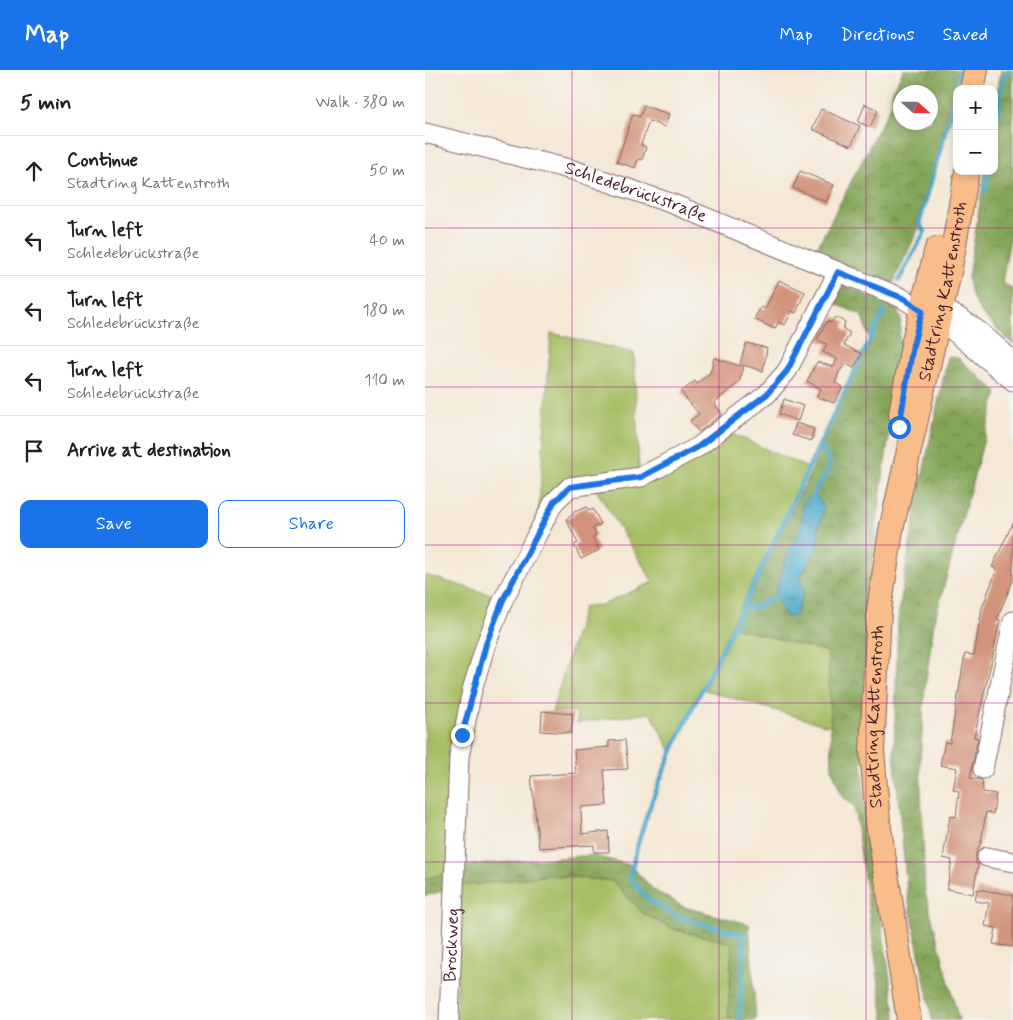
<!DOCTYPE html>
<html lang="en">
<head>
<meta charset="utf-8">
<style>
	:root { --surface:#fff; --page:#f2f2f2; --text:#202124; --muted:#757577; --line:#e0e0e0; --accent:#1a73e8 }
	body { margin:0; font-family:Mynerve,sans-serif; background:var(--page); color:var(--text) }
	.controls { position:absolute; right:15px; top:15px; display:grid; overflow:hidden; border-radius:10px; box-shadow:0 2px 8px #0003 }
	.controls button { width:45px; height:45px; display:grid; place-items:center; padding:0; border:0; border-bottom:1px solid var(--line); background:var(--surface); color:var(--text); font:25px sans-serif }
	.compass { position:absolute; left:468px; top:15px; width:45px; height:45px; border-radius:50%; background:var(--surface); box-shadow:0 2px 8px #0003; rotate:111deg }
	.stop { position:absolute; width:15px; height:15px; margin:-11px; border:4px solid #1a73e8; border-radius:50%; background:#fff }
	.stop.end { background:#1a73e8; border-color:#fff; box-shadow:0 1px 5px #0008 }
	.list { margin:0; padding:0; list-style:none }
	h2 { display:flex; justify-content:space-between; align-items:center; height:65px; margin:0; padding:0 20px; font-size:21px }
	h2 small { font-size:16px; font-weight:400; color:var(--muted) }
	.list li { display:grid; grid-template-columns:32px 1fr auto; gap:15px; align-items:center; box-sizing:border-box; height:70px; padding:0 20px; border-top:1px solid var(--line) }
	.list b { display:block; font-size:19px; white-space:nowrap }
	.list p { margin:0; font-size:16px; white-space:nowrap; color:var(--muted) }
	.list em { font-size:16px; font-style:normal; color:var(--muted) }
	.actions { display:flex; gap:10px; padding:15px 20px }
	.actions a { flex:1; padding:11px 0; border:1px solid var(--accent); border-radius:10px; text-align:center; font-size:18px; color:var(--accent) }
	.actions .main { background:var(--accent); color:#fff }
	.icon { flex:none; width:28px; height:28px; fill:none; stroke:currentColor; stroke-width:2; stroke-linecap:round; stroke-linejoin:round }
	.map { position:relative; flex:none; width:588px; height:950px; overflow:hidden }
	header { display:flex; align-items:center; gap:30px; box-sizing:border-box; height:70px; padding:0 25px; background:var(--accent); color:#fff }
	header strong { font-size:24px }
	nav { display:flex; gap:28px; margin-inline-start:auto; font-size:18px }
	main { display:flex }
	aside { flex:1; background:var(--surface) }
	.map>svg:first-child { display:block }
	.green { fill:#a6be63; stroke:#786e47 }
	.forest { fill:url(#forest-crowns); stroke:#676242; fill-rule:evenodd }
	.water { fill:url(#water-ripples); stroke:#4a647a }
	.lines { fill:none; stroke-linecap:round; stroke-linejoin:round }
	.stream { stroke:#4aa8c9; stroke-width:4.5 }
	.building { fill:#d3947c }
	.minor-casing { stroke:#866567; stroke-width:21 }
	.major-casing { stroke:#866567; stroke-width:26 }
	.minor { stroke:#fff; stroke-width:19 }
	.major { stroke:#f8bd88; stroke-width:24 }
	.route { stroke:#1a73e8; stroke-width:6 }
	.grid { fill:none; stroke:#b5179e; stroke-width:1; stroke-opacity:0.55 }
	.labels { text-anchor:middle; dominant-baseline:central; stroke-width:5; stroke-linejoin:round; paint-order:stroke }
	.street-label { font-size:18px; fill:#4a1f2b; stroke:#f6f6f2 }
</style>
</head>
<body>
<header>
<strong>Map</strong>
<nav><a>Map</a><a>Directions</a><a>Saved</a></nav>
</header>
<main>
<aside>
<h2>5 min<small>Walk · 380 m</small></h2>
<ul class="list">
<li><svg class="icon" aria-label="ahead" viewBox="0 0 24 24"><path d="M12 20V5M6 11l6-6 6 6"/></svg><div><b>Continue</b><p>Stadtring Kattenstroth</p></div><em>50 m</em></li>
<li><svg class="icon" aria-label="left" viewBox="0 0 24 24"><path d="M17 20v-9H6M10 6l-5 5 5 5"/></svg><div><b>Turn left</b><p>Schledebrückstraße</p></div><em>40 m</em></li>
<li><svg class="icon" aria-label="left" viewBox="0 0 24 24"><path d="M17 20v-9H6M10 6l-5 5 5 5"/></svg><div><b>Turn left</b><p>Schledebrückstraße</p></div><em>180 m</em></li>
<li><svg class="icon" aria-label="left" viewBox="0 0 24 24"><path d="M17 20v-9H6M10 6l-5 5 5 5"/></svg><div><b>Turn left</b><p>Schledebrückstraße</p></div><em>110 m</em></li>
<li><svg class="icon" aria-label="arrive" viewBox="0 0 24 24"><path d="M6 21V4h12l-3 4 3 4H6"/></svg><div><b>Arrive at destination</b></div></li>
</ul>
<div class="actions"><a class="main">Save</a><a>Share</a></div>
</aside>
<div class="map">
<svg width="588" height="950" viewBox="0 0 588 950">
	<defs>
		<pattern id="forest-crowns" width="20" height="18" patternUnits="userSpaceOnUse" patternTransform="scale(1.25)"><rect width="20" height="18" fill="#84a559"/><path d="M2 6a3 3 0 1 1 6 0M12 15a3 3 0 1 1 6 0" fill="none" stroke="#6e864a"/></pattern>
		<pattern id="water-ripples" width="26" height="14" patternUnits="userSpaceOnUse" patternTransform="scale(1.25)"><rect width="26" height="14" fill="#4aa8c9"/><path d="M2 4q2-2 4 0t4 0M15 11q2-2 4 0t4 0" fill="none" stroke="#4088a3"/></pattern>
	</defs>
	<rect width="100%" height="100%" fill="#f6f6f2"/>
	<filter id="ink" filterUnits="userSpaceOnUse"><feTurbulence type="fractalNoise" baseFrequency=".02" numOctaves="2"/><feDisplacementMap in="SourceGraphic" scale="10" xChannelSelector="R" yChannelSelector="G"/><feConvolveMatrix kernelMatrix="1 2 1 2 8 2 1 2 1" color-interpolation-filters="sRGB"/></filter>
	<filter id="wash" filterUnits="userSpaceOnUse"><feTurbulence type="fractalNoise" baseFrequency=".0096" numOctaves="4" result="noise"/><feDisplacementMap in="SourceGraphic" scale="20" xChannelSelector="R" yChannelSelector="G"/><feGaussianBlur stdDeviation="1.12" result="paint"/><feColorMatrix in="noise" values="0 0 0 0 0 0 0 0 0 0 0 0 0 0 0 0 0 1.4 0 .05"/><feComposite in="paint" operator="in"/></filter>
	<g filter="url(#wash)">
		<rect width="100%" height="100%" fill="#f4e8d6"/>
		<g class="green">
			<path d="M126,263L209,283L214,402L141,413L113,451Z"/>
			<path d="M303,362L383,398L245,681L226,643L152,653V642L127,641L159,536L177,535L228,512L170,418Z"/>
			<path d="M0,505L74,527L56,571L23,803L0,809Z"/>
			<path d="M310,558L403,582L407,657L280,620Z"/>
			<path d="M127,805L187,811L219,844L251,860L307,873L303,950H31L35,816Z"/>
		</g>
		<g class="forest">
			<path d="M478,0H533L508,100L492,152L493,160L468,213L389,183L466,35L467,23ZM476,22H506V52H476Z"/>
			<path d="M576,0H588V152L577,212L588,220V274C568,255 544,237 543,207L560,101H569V40Z"/>
			<path d="M419,215L471,238L476,249L474,270L478,273L456,420L442,539L437,680L439,734L471,950H459L429,736L417,727L407,699L403,582L310,558L387,399L413,336L446,272L436,245L404,231L412,216Z"/>
			<path d="M523,286L533,288L572,322L509,553L500,617L495,692L500,822L534,950H507L482,822L469,683L473,547L493,426Z"/>
			<path d="M167,785L205,795L229,820L259,837L324,854L331,950H303L307,873L251,860L219,844L187,811L127,805L35,816L36,796Z"/>
			<path d="M23,803L22,820L0,826V809Z"/>
		</g>
		<path class="water" d="M388,424L391,425L399,438L393,460V478L375,507L378,524L370,546L362,547L349,526L362,486L376,459L378,432Z"/>
		<g class="lines">
			<g class="stream">
				<path d="M569,67L578,11L584,0"/>
				<path d="M560,121L564,101"/>
				<path d="M474,210L500,161L497,159L495,151L527,38L535,0"/>
				<path d="M388,430C392,403 418,406 395,375"/>
				<path d="M318,537L329,538L353,525"/>
				<path d="M314,950L319,865L255,848L224,830L205,808C222,717 277,621 317,539C365,439 410,339 459,241"/>
			</g>
		</g>
		<g id="blocks">
			<g class="building">
				<path d="M440,34L453,40L445,57L433,52Z"/>
				<path d="M219,36L244,44L240,57L224,51L216,75L221,77L217,90L213,89L210,98L192,92L208,44L215,47Z"/>
				<path d="M396,39L435,56L426,76L387,59Z"/>
				<path d="M375,101L409,115L401,132L368,118Z"/>
				<path d="M354,210L380,222L371,243L367,241L360,255L353,252L350,259L329,249L336,237L340,239Z"/>
				<path d="M410,247L420,252L418,259L425,263L419,275L437,284L429,298L421,294L414,302L410,313L418,317L409,333L392,327L396,319L382,311L392,292L409,297L412,289L398,282L402,274L392,270L402,251L406,253Z"/>
				<path d="M321,273L342,278L338,301L315,294Z"/>
				<path d="M289,288L319,297L314,312L289,333L297,344L274,362L265,351L274,344L256,322L270,311L272,314L285,303Z"/>
				<path d="M359,329L378,336L373,351L354,344Z"/>
				<path d="M371,353L389,359L386,371L367,365Z"/>
				<path d="M162,437L164,441L168,439L176,454L168,458L171,465L168,467L174,480L156,489L149,475L153,473L141,449L148,445L149,442Z"/>
				<path d="M588,453V510L572,549L575,550L567,589L549,667L553,668L545,708L557,710L558,722L571,724L568,744L561,742L556,772L551,784V794H553L548,824L522,819L527,790L518,788L525,746L531,747L534,721L528,720L532,698L515,695L520,672L525,673L540,584L549,585L557,538L572,499L567,497Z"/>
				<path d="M117,641L148,644L146,663L116,661Z"/>
				<path d="M200,670L203,699L179,700L182,735L156,737L157,764L183,761L184,782H169V775L114,778L106,706L151,703L149,680L184,677V671Z"/>
				<path d="M552,819L588,825V877L568,874L571,858L560,856L564,833L550,831Z"/>
			</g>
		</g>
	</g>
	<g filter="url(#ink)">
		<use href="#blocks" fill-opacity="0" stroke="#866567" stroke-width="1"/>
		<g class="lines">
			<g class="minor-casing">
				<g id="minor">
					<path id="s1" d="M0,63L148,100L248,134L477,228L526,259L588,311"/>
					<path d="M503,233C538,244 562,268 588,291"/>
					<path d="M558,699L588,551"/>
					<path d="M562,787L588,792"/>
					<path id="s2" d="M24,950L34,687L47,620L61,574L78,530L129,432L145,417L216,407L273,377L342,324L362,301L413,202"/>
				</g>
			</g>
			<g class="major-casing">
				<g id="major">
					<path d="M547,19L551,0"/>
					<path d="M476,344L488,275L512,179"/>
					<path id="s3" d="M484,950L453,752L447,680L454,540L466,460L524,203L542,101"/>
				</g>
			</g>
			<use href="#minor" class="minor"/>
			<use href="#major" class="major"/>
		</g>
	</g>
	<g class="lines" filter="url(#ink)">
		<path class="route" d="M37,665L61,574L78,530L129,432L145,417L216,407L273,377L342,324L362,301L413,202L480,229L497,241L488,275L474,357"/>
	</g>
	<path class="grid" d="M147,0V950M294,0V950M441,0V950M0,158H588M0,317H588M0,475H588M0,633H588M0,792H588"/>
	<g class="labels">
		<g class="street-label">
			<text stroke="none"><textPath href="#s1" startOffset="219">Schledebrückstraße</textPath></text>
			<text stroke="none"><textPath href="#s3" startOffset="738">Stadtring Kattenstroth</textPath></text>
			<text stroke="none"><textPath href="#s3" startOffset="306">Stadtring Kattenstroth</textPath></text>
			<text stroke="none"><textPath href="#s2" startOffset="75">Brockweg</textPath></text>
		</g>
	</g>
</svg>
<div class="controls">
<button>+</button>
<button>−</button>
</div>
<svg class="compass" viewBox="-18 -18 36 36"><path d="M0-13l5 13h-10z" fill="#e53935"/><path d="M0 13l5-13h-10z" fill="#757577"/></svg>
<div class="stop" style="left:474px;top:357px"></div>
<div class="stop end" style="left:37px;top:665px"></div>
</div>
</main>
</body>
</html>
